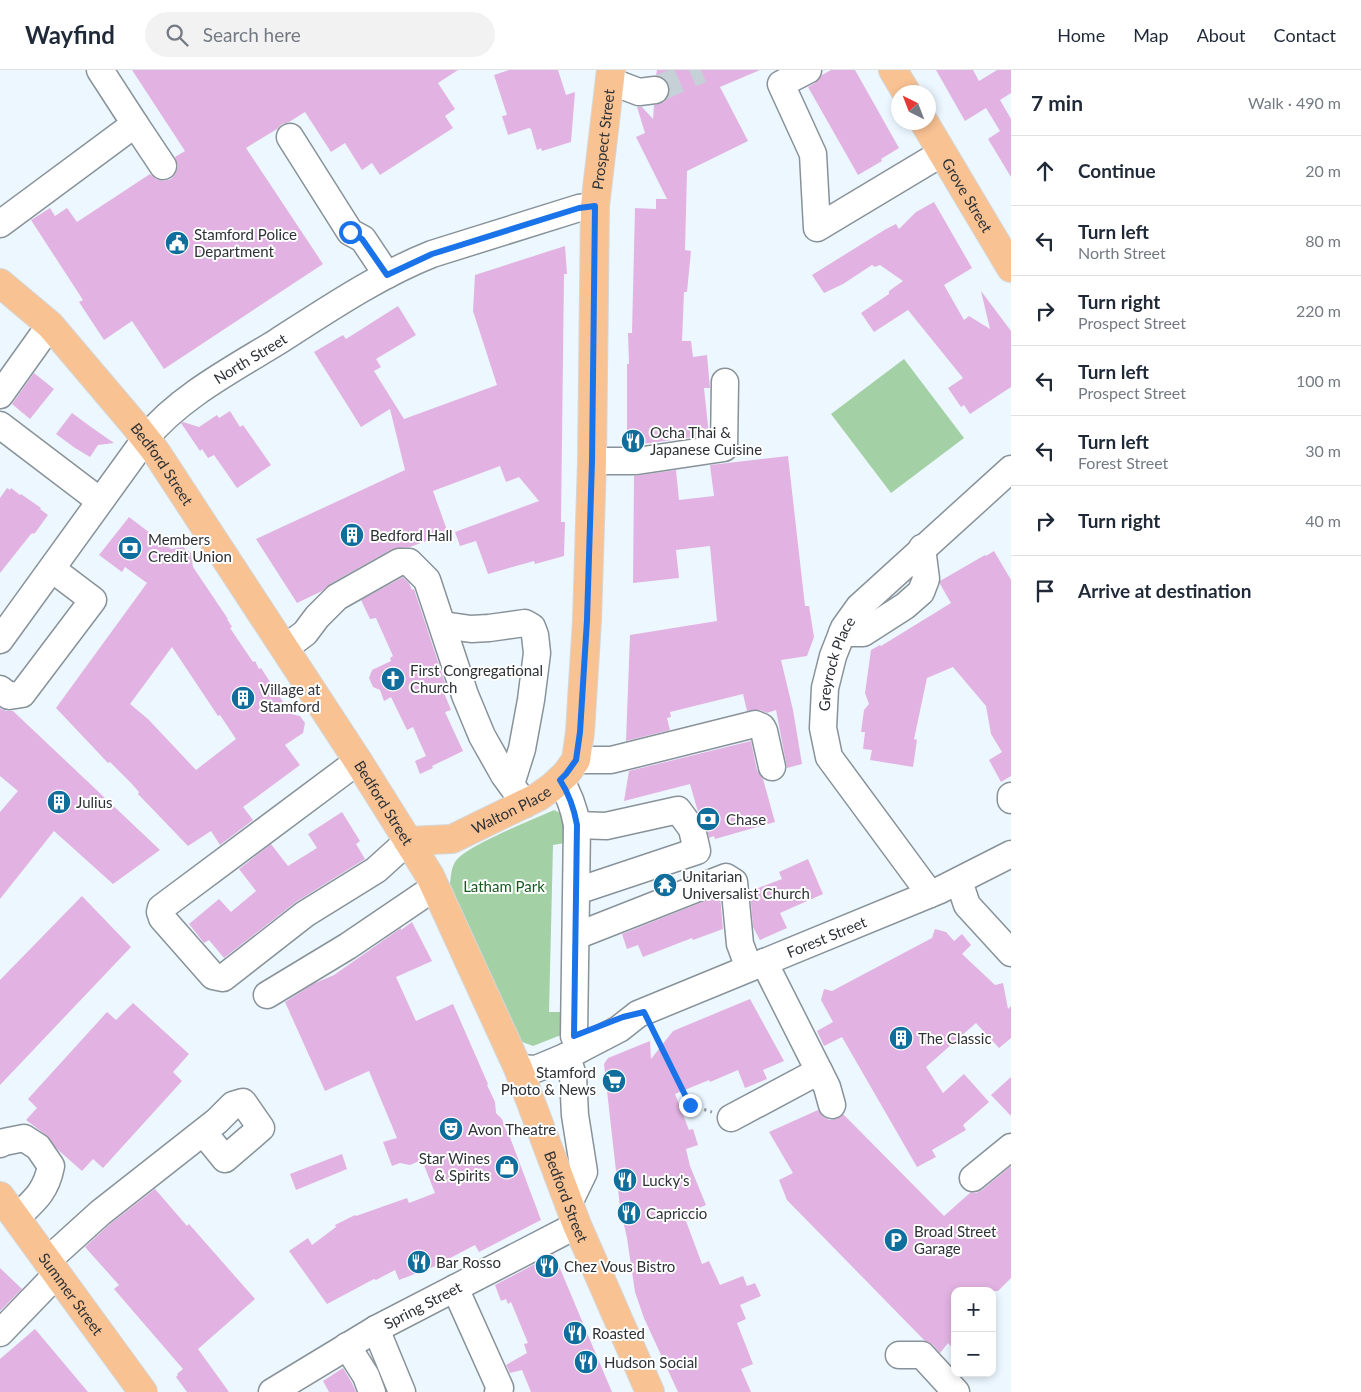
<!DOCTYPE html>
<html lang="en">
<head>
<meta charset="utf-8">
<style>
	:root { --surface:#fff; --page:#f2f2f3; --text:#1f2937; --muted:#747a83; --line:#e0e1e3 }
	body { margin:0; font-family:Lato,sans-serif; background:var(--page); color:var(--text) }
	.controls { position:absolute; right:15px; bottom:15px; display:grid; overflow:hidden; border-radius:10px; box-shadow:0 2px 8px #0003 }
	.controls button { width:45px; height:45px; display:grid; place-items:center; padding:0; border:0; border-bottom:1px solid var(--line); background:var(--surface); color:var(--text); font:25px sans-serif }
	.compass { position:absolute; left:891px; top:15px; width:45px; height:45px; border-radius:50%; background:var(--surface); box-shadow:0 2px 8px #0003; rotate:318deg }
	.stop { position:absolute; width:15px; height:15px; margin:-11px; border:4px solid #1a73e8; border-radius:50%; background:#fff }
	.stop.end { background:#1a73e8; border-color:#fff; box-shadow:0 1px 5px #0008 }
	.list { margin:0; padding:0; list-style:none }
	h2 { display:flex; justify-content:space-between; align-items:center; height:65px; margin:0; padding:0 20px; font-size:21px }
	h2 small { font-size:16px; font-weight:400; color:var(--muted) }
	.list li { display:grid; grid-template-columns:32px 1fr auto; gap:15px; align-items:center; box-sizing:border-box; height:70px; padding:0 20px; border-top:1px solid var(--line) }
	.list b { display:block; font-size:19px; white-space:nowrap }
	.list p { margin:0; font-size:16px; white-space:nowrap; color:var(--muted) }
	.list em { font-size:16px; font-style:normal; color:var(--muted) }
	.icon { flex:none; width:28px; height:28px; fill:none; stroke:currentColor; stroke-width:2; stroke-linecap:round; stroke-linejoin:round }
	.map { position:relative; flex:none; width:1011px; height:1322px; overflow:hidden }
	header { display:flex; align-items:center; gap:30px; box-sizing:border-box; height:70px; padding:0 25px; background:var(--surface); border-bottom:1px solid var(--line) }
	header strong { font-size:24px }
	nav { display:flex; gap:28px; margin-inline-start:auto; font-size:18px }
	.search { width:350px; height:45px; background:var(--page); display:flex; align-items:center; gap:12px; box-sizing:border-box; padding:0 18px; border-radius:28px; color:var(--muted); font-size:19px }
	main { display:flex }
	aside { flex:1; background:var(--surface) }
	.map>svg:first-child { display:block }
	.green { fill:#a4d0a5 }
	.building { fill:#e2b3e2; fill-rule:evenodd }
	.lines { fill:none; stroke-linecap:round; stroke-linejoin:round }
	.minor-tunnel { stroke:#c6d0d7; stroke-width:26; stroke-dasharray:26 13; stroke-linecap:butt }
	.minor-casing { stroke:#889299; stroke-width:29 }
	.major-casing { stroke:#d5d6d7; stroke-width:30 }
	.path { stroke:#969ea4; stroke-width:3; stroke-dasharray:2.5 4; stroke-linecap:butt }
	.minor { stroke:#fff; stroke-width:26 }
	.major { stroke:#f9c293; stroke-width:28 }
	.route { stroke:#1a73e8; stroke-width:6 }
	.labels { text-anchor:middle; dominant-baseline:central; stroke-width:4; stroke-linejoin:round; paint-order:stroke }
	.street-label { font-size:15px; fill:#2e3236; stroke:#fff }
	.poi-label { font-size:15px; fill:#2e3236; stroke:#fff; text-anchor:start }
	.park-label { font-size:15px; fill:#15591f; stroke:#fff }
</style>
</head>
<body>
<header>
<strong>Wayfind</strong>
<div class="search"><svg class="icon" aria-label="search" viewBox="0 0 24 24"><circle cx="10" cy="10" r="6"/><path d="M15 15l6 6"/></svg>Search here</div>
<nav><a>Home</a><a>Map</a><a>About</a><a>Contact</a></nav>
</header>
<main>
<div class="map">
<svg width="1011" height="1322" viewBox="0 0 1011 1322">
	<rect width="100%" height="100%" fill="#ecf7ff"/>
	<g class="green">
		<path d="M904,289L964,368L891,423L831,344Z"/>
		<path d="M554,740L562,744L568,752L565,773L553,775L549,942H563L561,965L533,976L520,971L450,814C451,806 451,799 455,792C466,775 533,750 554,740Z"/>
	</g>
	<g class="building">
		<path d="M132,0H458L438,13L455,39L445,46L453,58L380,105L372,93L362,100L345,73L331,82L305,42L289,52L282,54L277,59L246,78L323,194L164,299L132,251L104,270L79,232L83,230L31,150L50,138L55,146L67,138L77,152L150,104L156,109L163,111L171,109L176,103L178,96L175,87L185,81Z"/>
		<path d="M509,0H558L566,25L575,22L571,72L542,81L541,78L537,80L531,59L529,58L508,65L502,46L507,45L494,5Z"/>
		<path d="M657,0H760L720,17L748,71L687,101L685,180L691,181L687,222H684L682,271H691L693,287L707,285L710,318H704L709,365L627,376V294H629L628,263H632L635,138L656,139V129H667L636,67L645,63L637,37H642L653,49L654,35L664,32L669,25L670,18L667,11L661,6H656Z"/>
		<path d="M831,0H855L899,78L881,89L882,91L858,105L808,17L815,13L822,5Z"/>
		<path d="M936,0H973L979,11L997,0H1011V23L1000,30L1011,49V107L988,69L1000,61L986,38L965,51Z"/>
		<path d="M934,132L972,198L944,215L964,250L969,246L990,259L981,221L1011,261V317L970,344L964,335L961,337L948,318L963,308L908,240L874,262L861,243L889,224V221L903,211L880,195L875,197L872,195L843,214L824,223L812,205L886,159L896,154L899,159L916,142Z"/>
		<path d="M565,176L567,204H564L561,452H565L564,486L535,494L534,491L488,504L476,471L460,476L455,462L539,431L519,407L506,412L500,396L433,421L448,463L410,477L392,479L330,514L322,521L297,533L256,469L405,400L390,339L361,357L314,282L343,265L346,269L398,236L416,265L376,289L381,297L374,301L404,349L497,315L473,241L475,205Z"/>
		<path d="M34,303L54,319L30,349L12,334Z"/>
		<path d="M230,341L240,357L243,355L271,395L237,418L214,385L208,388L202,379L200,381L181,353L183,352L199,357L217,345L219,348Z"/>
		<path d="M72,343L91,357L114,373L98,375L90,387L75,378L56,364Z"/>
		<path d="M788,386L805,536H809L814,567L807,586L781,590L793,640L802,694L787,698L776,640L767,643L760,640L747,641L743,624L670,642L671,647L667,648L670,660L626,671L630,565L717,551L710,476L676,480L679,508L633,513L634,406L676,400L679,430L714,426L710,395Z"/>
		<path d="M7,418L10,420L11,418L20,425L21,424L41,438L40,439L48,445L35,463L31,464L0,503V428Z"/>
		<path d="M129,447L171,479L183,477L191,483L193,497L228,549H227L232,557L230,558L253,592L255,591L259,599L261,598L291,644L300,646L305,653L303,663L285,675L300,695L243,737L253,750L220,775L211,761L188,776L138,724L139,722L131,713L110,692L108,693L56,638L147,513L125,497L122,502L99,485ZM172,577L218,646L220,645L236,669L196,700L148,649L130,634Z"/>
		<path d="M994,481L1011,510V706L1001,712L989,690L1002,682L991,664L986,636L953,597L927,608L914,669L917,670L913,697L870,690L872,680L863,679L865,662H861L864,640L869,634L865,623L871,580L880,575L881,576L951,533L940,514V511L985,485L986,486Z"/>
		<path d="M403,507L409,513L412,520L414,519L446,616L442,618L451,640L445,642L463,681L432,696L433,698L420,704L415,691L426,686L413,657L407,660L391,627L384,631L380,620L373,617L369,608L372,600L391,591L390,588L393,586L376,548L370,549L361,530Z"/>
		<path d="M0,638L6,641H13L160,780L113,814L54,761L0,829V742L18,721L0,706Z"/>
		<path d="M751,671L757,700L763,709L775,752L715,769L714,766L709,768L706,755L698,742L690,714L624,731L629,701Z"/>
		<path d="M342,742L360,771L356,774L365,789L296,832L224,888L209,870L204,873L189,854L219,829L231,842L256,821L239,799L271,774L288,796L317,778L308,764Z"/>
		<path d="M808,789L823,824L780,843L787,858L760,870L753,857L750,821L782,809L779,802Z"/>
		<path d="M720,825L723,859L693,870L692,868L643,887L638,875L627,879L622,864Z"/>
		<path d="M82,826L131,877L0,1015V910Z"/>
		<path d="M412,852L432,891L396,907L416,951L453,934L488,1014L487,1015L495,1032L496,1043L502,1049L507,1063L508,1062L541,1150L479,1182L475,1175L433,1197L399,1210L395,1200L376,1210L374,1209L327,1234L289,1181L308,1168L312,1175L336,1157L335,1155L355,1145L356,1146L407,1128L409,1133L435,1123L422,1090L410,1095L400,1093L392,1096L383,1072L397,1068L369,1001L325,1021L285,932L313,914L334,905L401,858V860Z"/>
		<path d="M935,859L946,862L954,871L962,864L971,875L962,884L995,915L1003,913L1008,939L1011,936V968L999,978L976,953L926,997L943,1023L964,1004L989,1032L963,1055L966,1060L932,1080L936,1087L917,1097L842,967L824,976L817,961L833,952L821,930L824,919L832,921L932,868Z"/>
		<path d="M750,929L784,991L763,1000L767,1009L745,1018L738,1000L710,1012L709,1010L675,1024L689,1060L693,1059L698,1075L686,1079L690,1096L706,1135L692,1141L695,1148L686,1151L702,1194L709,1191L720,1215L743,1206L747,1216L755,1213L761,1226L740,1235L746,1249L737,1253L753,1294L741,1299L751,1322H678L644,1248L635,1222L627,1168L620,1137L604,994L608,988L650,971L651,989L673,961Z"/>
		<path d="M133,933L189,984L173,1002L182,1011L103,1098L93,1089L82,1101L57,1079L46,1065L26,1050L37,1038L28,1029L107,942L116,950Z"/>
		<path d="M1011,1007V1046L991,1025Z"/>
		<path d="M818,1040L822,1046L829,1050L836,1049L843,1044L944,1146L971,1122L976,1123L982,1120L1011,1096V1208L998,1221H955V1281L948,1273L940,1283L933,1275L925,1271L787,1130L779,1110L793,1103L769,1062Z"/>
		<path d="M342,1084L347,1099L296,1120L290,1104Z"/>
		<path d="M155,1119L187,1156L189,1154L255,1229L198,1279L229,1322H187L176,1307L178,1305L177,1304L183,1299L114,1219L119,1215L85,1177L110,1154Z"/>
		<path d="M554,1184L590,1270L612,1322H531L522,1300L510,1303L506,1295L527,1283L524,1274L528,1273L511,1232L508,1234L506,1229L501,1231L495,1215Z"/>
		<path d="M0,1198L22,1219L0,1241Z"/>
		<path d="M35,1259L88,1322H0V1289Z"/>
		<path d="M343,1298L352,1313L356,1322H329L323,1311Z"/>
	</g>
	<g class="lines">
		<path class="minor-tunnel" d="M655,20L701,0"/>
		<g class="minor-casing">
			<g id="minor">
				<path d="M808,0L781,14L813,84L817,158L942,83"/>
				<path d="M610,11L639,22L655,20"/>
				<path d="M135,54L163,96"/>
				<path d="M290,67L350,162L363,169L387,205"/>
				<path d="M0,154L135,54L100,0"/>
				<path d="M0,325L50,255"/>
				<path d="M0,355L100,431"/>
				<path d="M592,391H637L724,378L725,312"/>
				<path d="M443,555L471,559L489,558L525,553L532,557L535,565L537,583L531,630L522,679L511,714"/>
				<path d="M842,563H863L905,536L921,522L926,509L922,478"/>
				<path id="s1" d="M0,570L146,368C178,328 233,299 277,272C327,240 377,206 432,184L579,138L595,136"/>
				<path d="M285,578L305,563L317,547L337,527L399,492H409L427,510L465,625L482,666L504,705L525,734"/>
				<path d="M0,619L9,626L22,624L93,530L52,499"/>
				<path d="M576,690H611L755,654L762,657L764,661L772,697"/>
				<path d="M358,691L161,838L160,842L162,848L213,906L223,908L305,844L376,800L408,771"/>
				<path d="M560,710C569,724 574,738 577,755L574,966L580,979"/>
				<path d="M1011,726V730"/>
				<path d="M959,811L967,835L1011,883"/>
				<path d="M577,821L697,781L692,759L678,740L606,756L577,755"/>
				<path id="s2" d="M930,824L829,687L823,658L825,618L833,586L844,558L859,537L1011,399"/>
				<path d="M576,866L726,807L734,812L740,874L749,898"/>
				<path d="M267,925L348,876L435,817"/>
				<path d="M567,986L573,1006L575,1045L584,1102L569,1133"/>
				<path id="s3" d="M518,998L536,999L567,986L619,959L638,944L940,820L1011,784"/>
				<path d="M819,1001L827,1017L832,1035"/>
				<path d="M731,1048L819,1001L764,892"/>
				<path d="M0,1074L4,1072L24,1068L38,1077L51,1096C46,1122 34,1131 16,1148"/>
				<path d="M973,1108L1011,1077"/>
				<path d="M47,1191L100,1143L217,1051L233,1035L243,1032L261,1058L225,1089L203,1062"/>
				<path d="M455,1218L500,1318L498,1322"/>
				<path d="M376,1259L402,1322"/>
				<path d="M0,1263L57,1204"/>
				<path d="M347,1276L366,1306L372,1322"/>
				<path d="M899,1285H922L956,1322"/>
				<path id="s4" d="M272,1322L376,1259L577,1155"/>
			</g>
		</g>
		<g class="major-casing">
			<g id="major">
				<path d="M893,0L906,22"/>
				<path id="s5" d="M924,52L1011,198"/>
				<path id="s6" d="M0,213L50,255L134,354L156,382L358,691L430,806L518,998L577,1155L650,1322"/>
				<path id="s7" d="M408,771L452,769L538,727L552,717L566,704L576,690L580,662L587,550L592,391L595,136L611,0"/>
				<path id="s8" d="M0,1126L143,1322"/>
			</g>
		</g>
		<path class="path" d="M653,961L690,1035L712,1042"/>
		<use href="#minor" class="minor"/>
		<use href="#major" class="major"/>
	</g>
	<g class="lines">
		<path class="route" d="M350,162L362,169L387,205L432,184L579,138L595,136L592,391L587,550L580,662L576,690L566,704L560,710C569,724 574,738 577,755L574,966L623,947L644,942L690,1035"/>
	</g>
	<defs>
		<g id="civic-disc" transform="scale(1.25)"><circle r="9.5" fill="#0f6e9c" stroke="#fff"/><path d="M-.6-6.5H3V-4.5H.6V-3L4-1V1h2V6H-6V1h2V-1L-.6-3ZM-1.2 2.5V6h2.4V2.5Z" fill="#fff"/></g>
		<g id="restaurant-disc" transform="scale(1.25)"><circle r="9.5" fill="#0f6e9c" stroke="#fff"/><path d="M-5-6h1v4h1v-4h1v4h1v-4h1v5L-1.5 .5V6h-2V.5L-5-1ZM5-6V6H3V1.5H1.5Q1.5-4 5-6Z" fill="#fff"/></g>
		<g id="building-disc" transform="scale(1.25)"><circle r="9.5" fill="#0f6e9c" stroke="#fff"/><path d="M-4-6H4V6H1V3H-1V6H-4ZM-2.5-4.3h1.7v1.8h-1.7ZM.8-4.3h1.7v1.8H.8ZM-2.5-1h1.7V.8h-1.7ZM.8-1h1.7V.8H.8Z" fill="#fff"/></g>
		<g id="bank-disc" transform="scale(1.25)"><circle r="9.5" fill="#0f6e9c" stroke="#fff"/><path d="M-6-4H6V4H-6ZM0-2.3a2.3 2.3 0 1 0 0 4.6a2.3 2.3 0 1 0 0-4.6Z" fill="#fff"/></g>
		<g id="church-disc" transform="scale(1.25)"><circle r="9.5" fill="#0f6e9c" stroke="#fff"/><path d="M-1.2-6h2.4v3.5h3.3v2.4h-3.3V6h-2.4V-.1h-3.3v-2.4h3.3Z" fill="#fff"/></g>
		<g id="temple-disc" transform="scale(1.25)"><circle r="9.5" fill="#0f6e9c" stroke="#fff"/><path d="M0-6L5-2H3V0L6.5 2.5H4V6H1.5V3h-3V6H-4V2.5H-6.5L-3 0V-2H-5Z" fill="#fff"/></g>
		<g id="supermarket-disc" transform="scale(1.25)"><circle r="9.5" fill="#0f6e9c" stroke="#fff"/><path d="M-6-5.5h2.5l.6 2H6L4.5 2H-2.5L-4.4-4H-6ZM-1.5 3.2a1.3 1.3 0 1 0 .1 0ZM3 3.2a1.3 1.3 0 1 0 .1 0Z" fill="#fff"/></g>
		<g id="theatre-disc" transform="scale(1.25)"><circle r="9.5" fill="#0f6e9c" stroke="#fff"/><path d="M-5-5.5Q0-4 5-5.5V0Q5 5 0 6Q-5 5-5 0ZM-3.3-2.5H-1v1.5H-3.3ZM1-2.5H3.3v1.5H1ZM-2.8 1Q0 5.5 2.8 1Z" fill="#fff"/></g>
		<g id="shop-disc" transform="scale(1.25)"><circle r="9.5" fill="#0f6e9c" stroke="#fff"/><path d="M-5-2.5h2.3a2.7 3.5 0 0 1 5.4 0H5L5.5 6h-11ZM-1.5-2.5h3a1.5 2.3 0 0 0-3 0Z" fill="#fff"/></g>
		<g id="parking-disc" transform="scale(1.25)"><circle r="9.5" fill="#0f6e9c" stroke="#fff"/><path d="M-3.5-5.5H1a3.5 3.5 0 0 1 0 7H-1V5.5H-3.5ZM-1-3.4V-.6H.8a1.4 1.4 0 0 0 0-2.8Z" fill="#fff"/></g>
	</defs>
	<g fill-rule="evenodd">
		<use href="#civic-disc" x="177" y="173"/>
		<use href="#restaurant-disc" x="633" y="371"/>
		<use href="#building-disc" x="352" y="465"/>
		<use href="#bank-disc" x="130" y="478"/>
		<use href="#church-disc" x="393" y="609"/>
		<use href="#building-disc" x="243" y="628"/>
		<use href="#building-disc" x="59" y="732"/>
		<use href="#bank-disc" x="708" y="749"/>
		<use href="#temple-disc" x="665" y="815"/>
		<use href="#building-disc" x="901" y="968"/>
		<use href="#supermarket-disc" x="614" y="1011"/>
		<use href="#theatre-disc" x="451" y="1059"/>
		<use href="#shop-disc" x="507" y="1097"/>
		<use href="#restaurant-disc" x="625" y="1110"/>
		<use href="#restaurant-disc" x="629" y="1143"/>
		<use href="#parking-disc" x="896" y="1170"/>
		<use href="#restaurant-disc" x="419" y="1192"/>
		<use href="#restaurant-disc" x="547" y="1196"/>
		<use href="#restaurant-disc" x="575" y="1263"/>
		<use href="#restaurant-disc" x="586" y="1292"/>
	</g>
	<g class="labels">
		<g class="street-label">
			<text stroke="none"><textPath href="#s7" startOffset="815">Prospect Street</textPath></text>
			<text stroke="none"><textPath href="#s5" startOffset="85">Grove Street</textPath></text>
			<text stroke="none"><textPath href="#s1" startOffset="381">North Street</textPath></text>
			<text stroke="none"><textPath href="#s6" startOffset="244">Bedford Street</textPath></text>
			<text stroke="none"><textPath href="#s2" startOffset="266">Greyrock Place</textPath></text>
			<text stroke="none"><textPath href="#s6" startOffset="649">Bedford Street</textPath></text>
			<text stroke="none"><textPath href="#s7" startOffset="110">Walton Place</textPath></text>
			<text stroke="none"><textPath href="#s3" startOffset="338">Forest Street</textPath></text>
			<text stroke="none"><textPath href="#s6" startOffset="1084">Bedford Street</textPath></text>
			<text stroke="none"><textPath href="#s8" startOffset="121">Summer Street</textPath></text>
			<text stroke="none"><textPath href="#s4" startOffset="174">Spring Street</textPath></text>
		</g>
		<g class="poi-label">
			<text x="194" y="164">Stamford Police<tspan x="194" dy="17">Department</tspan></text>
			<text x="650" y="362">Ocha Thai &amp;<tspan x="650" dy="17">Japanese Cuisine</tspan></text>
			<text x="370" y="465">Bedford Hall</text>
			<text x="148" y="469">Members<tspan x="148" dy="17">Credit Union</tspan></text>
			<text x="410" y="600">First Congregational<tspan x="410" dy="17">Church</tspan></text>
			<text x="260" y="619">Village at<tspan x="260" dy="17">Stamford</tspan></text>
			<text x="76" y="732">Julius</text>
			<text x="726" y="749">Chase</text>
			<text x="682" y="806">Unitarian<tspan x="682" dy="17">Universalist Church</tspan></text>
			<text x="918" y="968">The Classic</text>
			<text x="596" y="1002" text-anchor="end">Stamford<tspan x="596" dy="17">Photo &amp; News</tspan></text>
			<text x="468" y="1059">Avon Theatre</text>
			<text x="490" y="1088" text-anchor="end">Star Wines<tspan x="490" dy="17">&amp; Spirits</tspan></text>
			<text x="642" y="1110">Lucky's</text>
			<text x="646" y="1143">Capriccio</text>
			<text x="914" y="1161">Broad Street<tspan x="914" dy="17">Garage</tspan></text>
			<text x="436" y="1192">Bar Rosso</text>
			<text x="564" y="1196">Chez Vous Bistro</text>
			<text x="592" y="1263">Roasted</text>
			<text x="604" y="1292">Hudson Social</text>
		</g>
		<g class="park-label">
			<text x="504" y="816">Latham Park</text>
		</g>
	</g>
</svg>
<div class="controls">
<button>+</button>
<button>−</button>
</div>
<svg class="compass" viewBox="-18 -18 36 36"><path d="M0-13l5 13h-10z" fill="#e53935"/><path d="M0 13l5-13h-10z" fill="#747a83"/></svg>
<div class="stop" style="left:350px;top:162px"></div>
<div class="stop end" style="left:690px;top:1035px"></div>
</div>
<aside>
<h2>7 min<small>Walk · 490 m</small></h2>
<ul class="list">
<li><svg class="icon" aria-label="ahead" viewBox="0 0 24 24"><path d="M12 20V5M6 11l6-6 6 6"/></svg><div><b>Continue</b></div><em>20 m</em></li>
<li><svg class="icon" aria-label="left" viewBox="0 0 24 24"><path d="M17 20v-9H6M10 6l-5 5 5 5"/></svg><div><b>Turn left</b><p>North Street</p></div><em>80 m</em></li>
<li><svg class="icon" aria-label="right" viewBox="0 0 24 24"><path d="M7 20v-9h11M14 6l5 5-5 5"/></svg><div><b>Turn right</b><p>Prospect Street</p></div><em>220 m</em></li>
<li><svg class="icon" aria-label="left" viewBox="0 0 24 24"><path d="M17 20v-9H6M10 6l-5 5 5 5"/></svg><div><b>Turn left</b><p>Prospect Street</p></div><em>100 m</em></li>
<li><svg class="icon" aria-label="left" viewBox="0 0 24 24"><path d="M17 20v-9H6M10 6l-5 5 5 5"/></svg><div><b>Turn left</b><p>Forest Street</p></div><em>30 m</em></li>
<li><svg class="icon" aria-label="right" viewBox="0 0 24 24"><path d="M7 20v-9h11M14 6l5 5-5 5"/></svg><div><b>Turn right</b></div><em>40 m</em></li>
<li><svg class="icon" aria-label="arrive" viewBox="0 0 24 24"><path d="M6 21V4h12l-3 4 3 4H6"/></svg><div><b>Arrive at destination</b></div></li>
</ul>
</aside>
</main>
</body>
</html>
